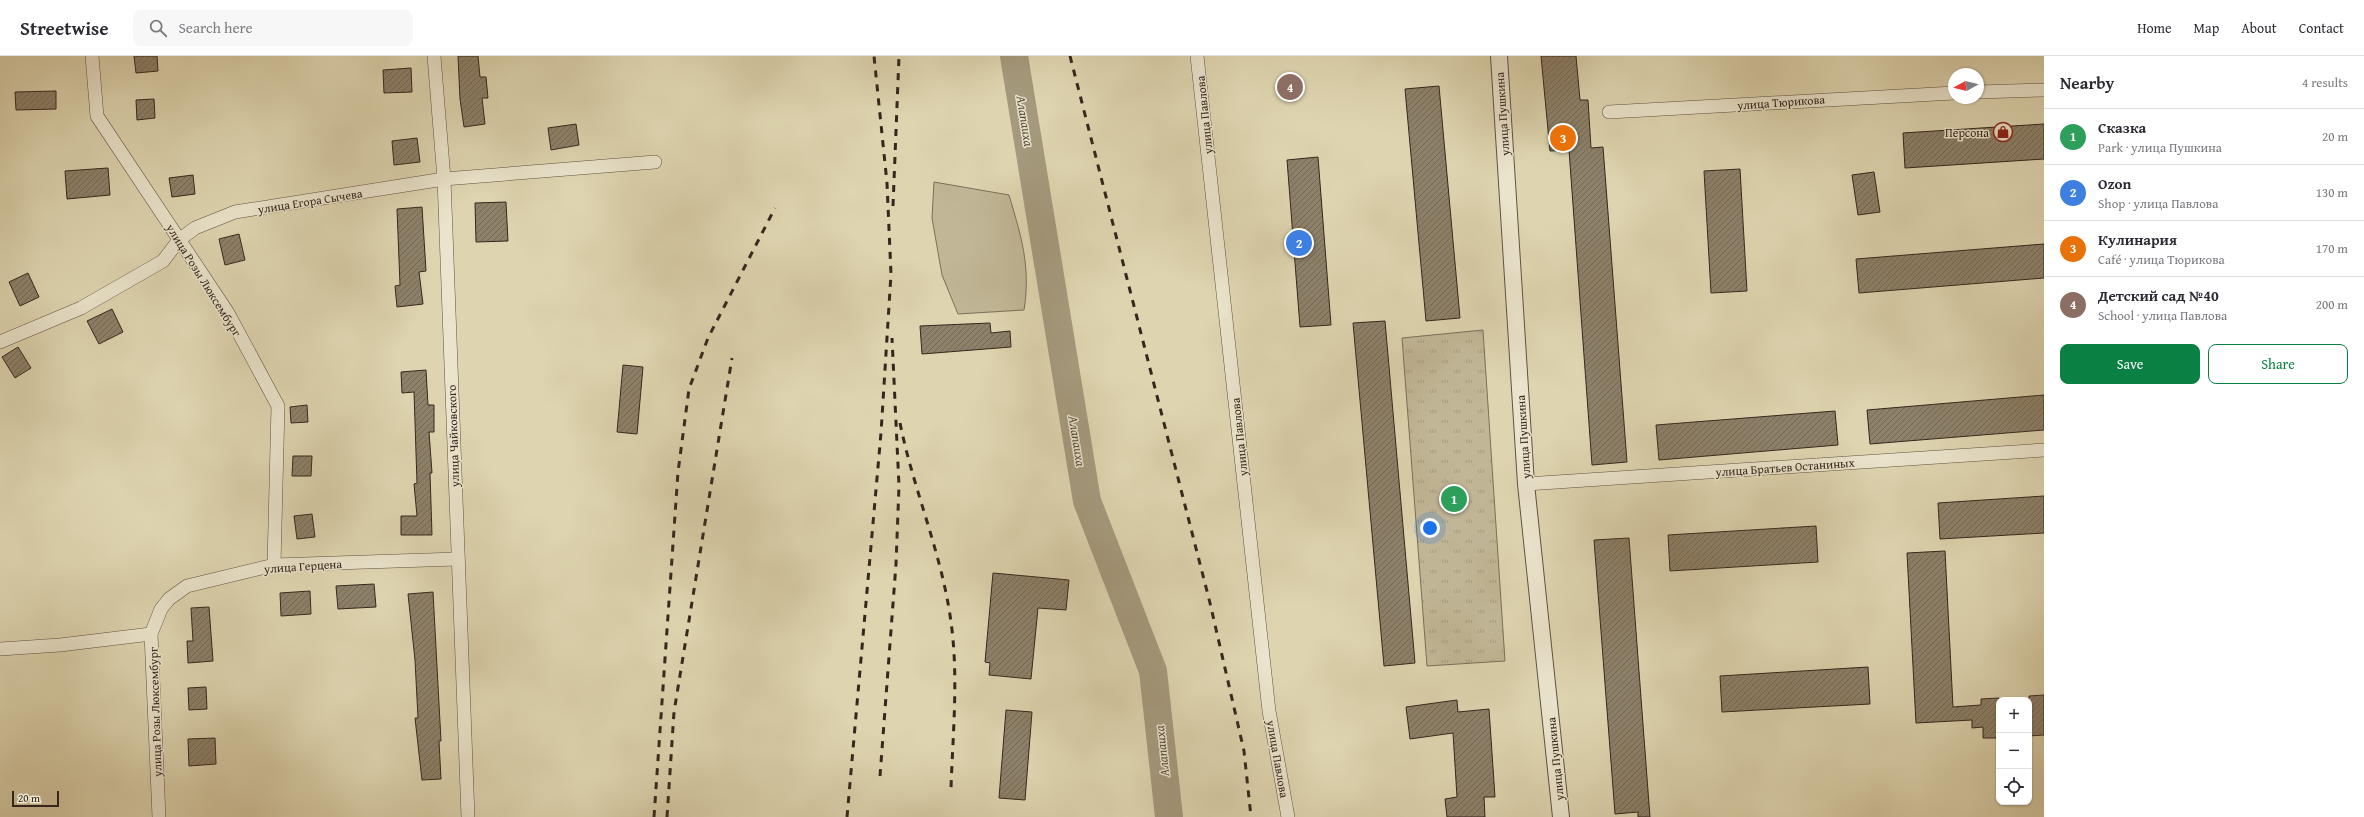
<!DOCTYPE html>
<html lang="en">
<head>
<meta charset="utf-8">
<style>
	:root { --surface:#fff; --page:#f7f7f7; --text:#2b2b33; --muted:#7c7c81; --line:#e1e1e2; --accent:#0b8043 }
	body { margin:0; font-family:"Gentium Book Plus",serif; background:var(--page); color:var(--text) }
	.controls { position:absolute; right:12px; bottom:12px; display:grid; overflow:hidden; border-radius:8px; box-shadow:0 1px 3px #0004 }
	.controls button { width:36px; height:36px; display:grid; place-items:center; padding:0; border:0; border-bottom:1px solid var(--line); background:var(--surface); color:var(--text); font:20px sans-serif }
	.compass { position:absolute; left:1948px; top:12px; width:36px; height:36px; border-radius:50%; background:var(--surface); box-shadow:0 1px 3px #0004; rotate:262deg }
	.scale { position:absolute; left:12px; bottom:10px; width:47px; box-sizing:border-box; padding-left:4px; border:2px solid #36271e; border-top:0; font-size:11px; line-height:14px; white-space:nowrap; color:#36271e; -webkit-text-stroke:3px #eae4cc; paint-order:stroke }
	.you { position:absolute; left:1430px; top:472px; width:14px; height:14px; margin:-10px; border:3px solid #fff; border-radius:50%; background:#1a73e8; box-shadow:0 0 0 6px #1a73e833 }
	.badge { display:grid; place-items:center; width:26px; height:26px; border-radius:50%; background:var(--accent); color:#fff; font-size:13px; font-weight:700 }
	.pin { position:absolute; translate:-50% -50%; border:2px solid #fff; box-shadow:0 1px 4px #0006 }
	.list { margin:0; padding:0; list-style:none }
	h2 { display:flex; justify-content:space-between; align-items:center; height:52px; margin:0; padding:0 16px; font-size:17px }
	h2 small { font-size:13px; font-weight:400; color:var(--muted) }
	.list li { display:grid; grid-template-columns:26px 1fr auto; gap:12px; align-items:center; box-sizing:border-box; height:56px; padding:0 16px; border-top:1px solid var(--line) }
	.list b { display:block; font-size:15px; white-space:nowrap }
	.list p { margin:0; font-size:13px; white-space:nowrap; color:var(--muted) }
	.list em { font-size:13px; font-style:normal; color:var(--muted) }
	.actions { display:flex; gap:8px; padding:12px 16px }
	.actions a { flex:1; padding:9px 0; border:1px solid var(--accent); border-radius:8px; text-align:center; font-size:14px; color:var(--accent) }
	.actions .main { background:var(--accent); color:#fff }
	.icon { flex:none; width:22px; height:22px; fill:none; stroke:currentColor; stroke-width:2; stroke-linecap:round; stroke-linejoin:round }
	.map { position:relative; flex:none; width:2044px; height:761px; overflow:hidden }
	header { display:flex; align-items:center; gap:24px; box-sizing:border-box; height:56px; padding:0 20px; background:var(--surface); border-bottom:1px solid var(--line) }
	header strong { font-size:19px }
	nav { display:flex; gap:22px; margin-inline-start:auto; font-size:14px }
	.search { width:280px; height:36px; background:var(--page); display:flex; align-items:center; gap:10px; box-sizing:border-box; padding:0 14px; border-radius:8px; color:var(--muted); font-size:15px }
	main { display:flex }
	aside { flex:1; background:var(--surface) }
	.map>svg:first-child { display:block }
	.grass { fill:#c1b797; stroke:#7c6f5a }
	.park { fill:url(#park-tufts); stroke:#7c6f5a }
	.lines { fill:none; stroke-linecap:round; stroke-linejoin:round }
	.river { stroke:#a59a7e; stroke-width:28 }
	.building { fill:url(#building-hatch); stroke:#36271e }
	.minor-casing { stroke:#605242; stroke-width:14 }
	.tertiary-casing { stroke:#605242; stroke-width:18 }
	.minor { stroke:#eae4cc; stroke-width:13 }
	.tertiary { stroke:#eae4cc; stroke-width:16 }
	.rail { stroke:#36271e; stroke-width:3; stroke-dasharray:7 7; stroke-linecap:butt }
	.labels { text-anchor:middle; dominant-baseline:central; stroke-width:3; stroke-linejoin:round; paint-order:stroke }
	.street-label { font-size:12px; fill:#36271e; stroke:#eae4cc }
	.poi-label { font-size:12px; fill:#36271e; stroke:#eae4cc; text-anchor:end }
	.water-label { font-size:13px; font-style:italic; fill:#574a3b; stroke:#eae4cc }
</style>
</head>
<body>
<header>
<strong>Streetwise</strong>
<div class="search"><svg class="icon" aria-label="search" viewBox="0 0 24 24"><circle cx="10" cy="10" r="6"/><path d="M15 15l6 6"/></svg>Search here</div>
<nav><a>Home</a><a>Map</a><a>About</a><a>Contact</a></nav>
</header>
<main>
<div class="map">
<svg width="2044" height="761" viewBox="0 0 2044 761">
	<defs>
		<pattern id="park-tufts" width="24" height="20" patternUnits="userSpaceOnUse"><rect width="24" height="20" fill="#c1b797"/><path d="M3 7l-1-3M5 7V3M7 7l1-3M15 17l-1-3M17 17v-4M19 17l1-3" fill="none" stroke="#a69d82"/></pattern>
		<pattern id="building-hatch" width="6" height="6" patternUnits="userSpaceOnUse"><rect width="6" height="6" fill="#8d816a"/><path d="M-1 1l2-2M0 6l6-6M5 7l2-2" fill="none" stroke="#746a57"/></pattern>
	</defs>
	<rect width="100%" height="100%" fill="#ded5b0"/>
	<filter id="stains"><feTurbulence type="fractalNoise" baseFrequency=".005" numOctaves="4"/><feColorMatrix values="0 0 0 0 .2 0 0 0 0 .09 0 0 0 0 .02 0 0 0 .5 -.17"/></filter>
	<radialGradient id="worn" r=".72"><stop offset=".6" stop-color="#630" stop-opacity="0"/><stop offset="1" stop-color="#630" stop-opacity=".3"/></radialGradient>
	<path class="grass" d="M934,126L1009,139C1021,180 1031,210 1024,254L958,258L942,219L932,162Z"/>
	<path class="park" d="M1483,274L1505,605L1427,610L1402,282Z"/>
	<g class="lines">
		<path class="river" d="M1014,0L1087,445L1153,615L1169,761"/>
	</g>
	<g class="building">
		<path d="M134,0H157L158,15L136,17Z"/>
		<path d="M458,0H478L480,21H486L488,42H482L485,68L464,71L460,43Z"/>
		<path d="M1541,0H1576L1580,44H1588L1591,92L1603,91L1627,406L1592,409L1569,94L1550,95Z"/>
		<path d="M411,12L412,36L384,37L383,14Z"/>
		<path d="M1439,30L1460,262L1426,265L1405,33Z"/>
		<path d="M56,35V53L16,54L15,36Z"/>
		<path d="M154,43L155,62L137,64L136,44Z"/>
		<path d="M576,68L579,89L551,94L548,72Z"/>
		<path d="M2044,68V103L1905,112L1903,77Z"/>
		<path d="M417,82L420,106L394,109L392,85Z"/>
		<path d="M1318,101L1331,269L1300,271L1287,104Z"/>
		<path d="M108,112L110,139L67,143L65,115Z"/>
		<path d="M1740,113L1747,235L1711,237L1704,115Z"/>
		<path d="M1874,116L1880,156L1858,159L1852,119Z"/>
		<path d="M193,119L195,138L172,141L169,122Z"/>
		<path d="M506,146L508,185L476,186L475,147Z"/>
		<path d="M422,151L426,215L419,216L423,248L397,251L395,230L400,229L397,153Z"/>
		<path d="M239,178L245,204L225,209L219,183Z"/>
		<path d="M2044,188V222L1859,237L1856,203Z"/>
		<path d="M28,217L39,241L20,250L9,226Z"/>
		<path d="M112,253L123,276L99,288L87,265Z"/>
		<path d="M1385,265L1415,607L1384,610L1353,267Z"/>
		<path d="M990,267L991,277L1010,275L1011,291L922,298L920,270Z"/>
		<path d="M18,291L31,312L15,322L2,301Z"/>
		<path d="M623,309L643,311L637,378L617,376Z"/>
		<path d="M426,314L428,349H434V376H429L432,417H430L432,479H401V460H417L414,428L417,427L414,336L402,337L401,316Z"/>
		<path d="M2044,339V374L1870,388L1867,354Z"/>
		<path d="M307,349L308,366L291,367L290,351Z"/>
		<path d="M1835,355L1838,389L1659,404L1656,369Z"/>
		<path d="M293,400H312L311,420H292Z"/>
		<path d="M2044,440V477L1940,483L1938,447Z"/>
		<path d="M312,458L315,481L297,483L294,460Z"/>
		<path d="M1816,470L1818,506L1670,515L1668,479Z"/>
		<path d="M1629,482L1648,735L1650,761H1638V756L1615,758L1594,484Z"/>
		<path d="M1945,495L1953,651L1981,649V643L1999,642V682H1983V671L1972,672V664L1916,667L1907,497Z"/>
		<path d="M993,517L1069,524L1066,554L1038,552L1031,623L989,619L990,607L985,606Z"/>
		<path d="M374,528L376,551L338,553L336,530Z"/>
		<path d="M310,535L311,558L281,560L280,537Z"/>
		<path d="M433,536L441,685H439L441,723L422,724L415,662H418L415,604L408,538Z"/>
		<path d="M209,551L213,605L188,607L187,585H193L191,552Z"/>
		<path d="M1868,611L1870,648L1722,656L1720,620Z"/>
		<path d="M206,631L207,653L189,654L188,632Z"/>
		<path d="M2044,639V679L2029,680V640Z"/>
		<path d="M1457,644L1458,656L1489,653L1495,741H1484L1485,761H1447L1445,743L1457,741L1453,677L1410,683L1406,651Z"/>
		<path d="M1006,654L1032,656L1025,744L999,742Z"/>
		<path d="M215,682L216,708L189,710L188,683Z"/>
	</g>
	<g class="lines">
		<g class="minor-casing">
			<g id="minor">
				<path d="M92,0L97,60L228,257L278,350L274,509"/>
				<path d="M434,0L444,123L468,761"/>
				<path d="M1197,0L1269,655L1288,761"/>
				<path d="M1978,36L2044,34"/>
				<path d="M1609,56L1954,37"/>
				<path d="M0,286L81,252L163,205L179,184L195,172L235,156L444,123L655,106"/>
				<path d="M1526,428L2044,394"/>
				<path d="M0,593L60,589L151,578"/>
				<path d="M159,761L151,578L161,553L169,543L187,530L274,509L457,503"/>
			</g>
		</g>
		<g class="tertiary-casing">
			<path id="tertiary" d="M1499,0L1526,428L1561,761"/>
		</g>
		<use href="#minor" class="minor"/>
		<use href="#tertiary" class="tertiary"/>
		<g class="rail">
			<path d="M1070,0L1210,547L1244,695L1251,761"/>
			<path d="M893,150L899,0"/>
			<path d="M900,367C913,432 940,493 950,559C959,616 953,674 951,732"/>
			<path d="M880,720L896,508L899,430L892,282"/>
			<path d="M654,761L678,416L689,333L708,282L775,152"/>
			<path d="M667,761L674,656L732,302"/>
			<path d="M847,761L881,377L891,218L887,127L874,0"/>
		</g>
	</g>
	<defs>
		<g id="shop-ring" transform="scale(1)"><circle r="9.5" fill="#eae4cc" stroke="#8f2418" stroke-width="1.5"/><path d="M-5-2.5h2.3a2.7 3.5 0 0 1 5.4 0H5L5.5 6h-11ZM-1.5-2.5h3a1.5 2.3 0 0 0-3 0Z" fill="#8f2418"/></g>
	</defs>
	<g fill-rule="evenodd">
		<use href="#shop-ring" x="2003" y="76"/>
	</g>
	<g class="labels">
		<g class="street-label">
			<text transform="translate(1781 46) rotate(-4)">улица Тюрикова</text>
			<text transform="translate(1502 58) rotate(-94)">улица Пушкина</text>
			<text transform="translate(1204 59) rotate(-96)">улица Павлова</text>
			<text transform="translate(310 145) rotate(-9)">улица Егора Сычева</text>
			<text transform="translate(204 224) rotate(58)">улица Розы Люксембург</text>
			<text transform="translate(453 380) rotate(-92)">улица Чайковского</text>
			<text transform="translate(1239 381) rotate(-96)">улица Павлова</text>
			<text transform="translate(1523 381) rotate(-94)">улица Пушкина</text>
			<text transform="translate(1785 411) rotate(-4)">улица Братьев Останиных</text>
			<text transform="translate(303 510) rotate(-4)">улица Герцена</text>
			<text transform="translate(155 656) rotate(-92)">улица Розы Люксембург</text>
			<text transform="translate(1278 703) rotate(80)">улица Павлова</text>
			<text transform="translate(1555 703) rotate(-96)">улица Пушкина</text>
		</g>
		<g class="poi-label">
			<text x="1989" y="76">Персона</text>
		</g>
		<g class="water-label">
			<text transform="translate(1025 65) rotate(81)">Алапаиха</text>
			<text transform="translate(1077 385) rotate(81)">Алапаиха</text>
			<text transform="translate(1162 695) rotate(-96)">Алапаиха</text>
		</g>
	</g>
	<rect width="100%" height="100%" filter="url(#stains)"/>
	<rect width="100%" height="100%" fill="url(#worn)"/>
</svg>
<div class="controls">
<button>+</button>
<button>−</button>
<button><svg class="icon" aria-label="locate" viewBox="0 0 24 24"><circle cx="12" cy="12" r="6"/><path d="M12 2v4M12 18v4M2 12h4M18 12h4"/></svg></button>
</div>
<svg class="compass" viewBox="-18 -18 36 36"><path d="M0-13l5 13h-10z" fill="#e53935"/><path d="M0 13l5-13h-10z" fill="#7c7c81"/></svg>
<div class="scale">20 m</div>
<div class="you"></div>
<div class="pin badge" style="left:1454px;top:443px;background:#2e9e5b">1</div>
<div class="pin badge" style="left:1299px;top:187px;background:#3f7fe0">2</div>
<div class="pin badge" style="left:1563px;top:82px;background:#e8710a">3</div>
<div class="pin badge" style="left:1290px;top:31px;background:#8d6e63">4</div>
</div>
<aside>
<h2>Nearby<small>4 results</small></h2>
<ul class="list">
<li><span class="badge" style="background:#2e9e5b">1</span><div><b>Сказка</b><p>Park · улица Пушкина</p></div><em>20 m</em></li>
<li><span class="badge" style="background:#3f7fe0">2</span><div><b>Ozon</b><p>Shop · улица Павлова</p></div><em>130 m</em></li>
<li><span class="badge" style="background:#e8710a">3</span><div><b>Кулинария</b><p>Café · улица Тюрикова</p></div><em>170 m</em></li>
<li><span class="badge" style="background:#8d6e63">4</span><div><b>Детский сад №40</b><p>School · улица Павлова</p></div><em>200 m</em></li>
</ul>
<div class="actions"><a class="main">Save</a><a>Share</a></div>
</aside>
</main>
</body>
</html>
